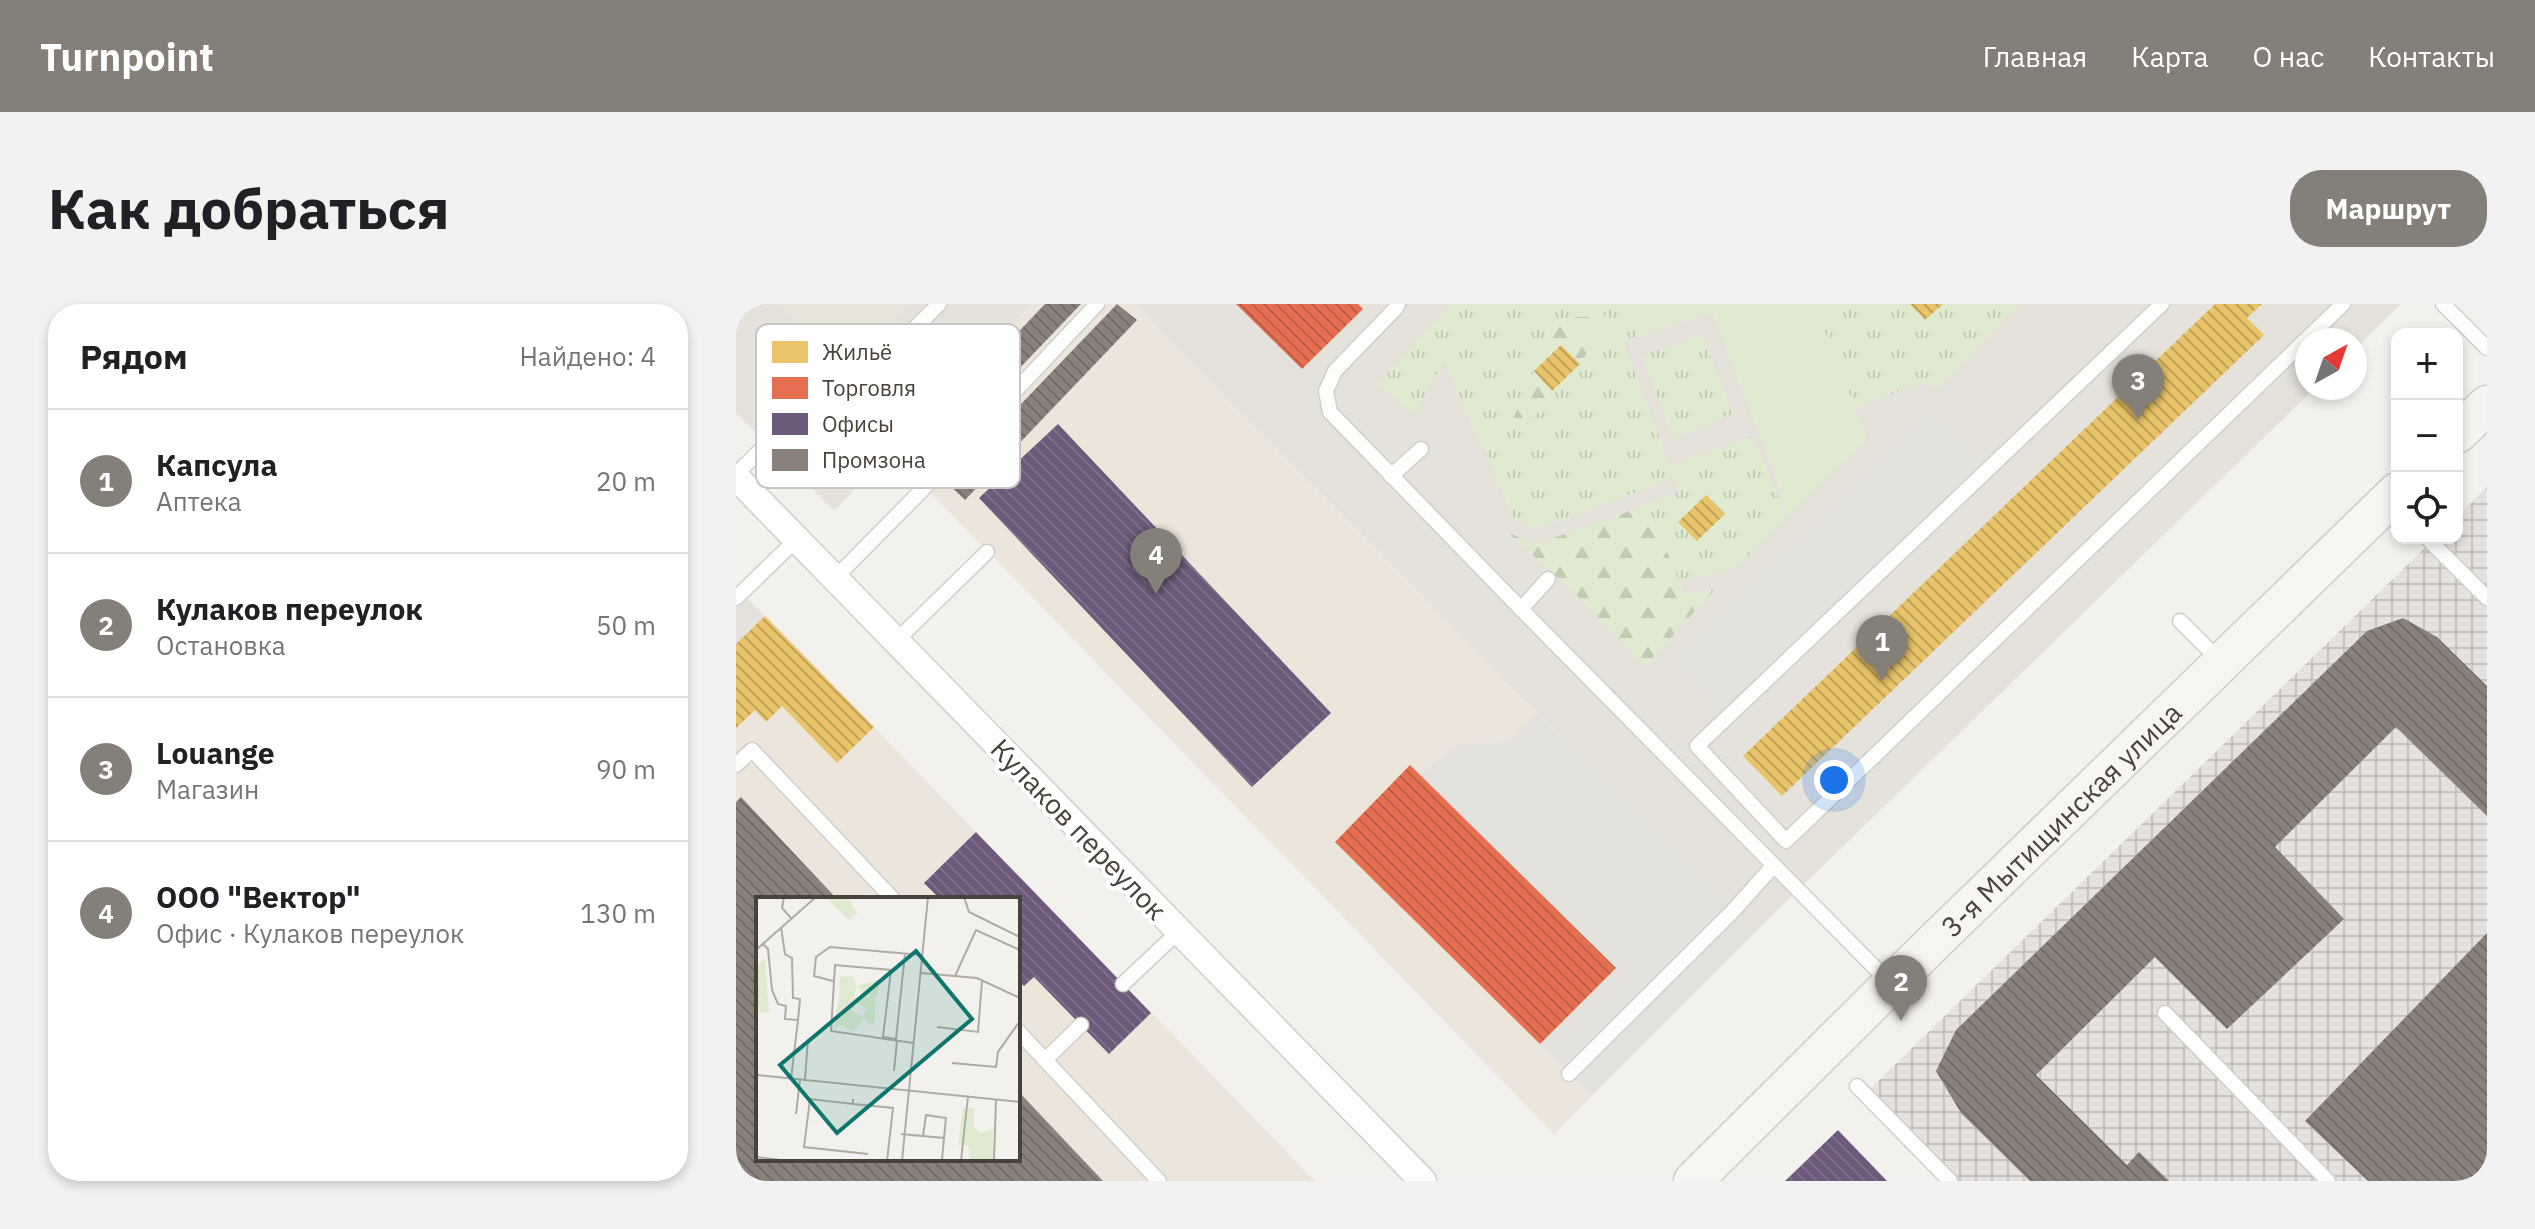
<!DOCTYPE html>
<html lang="ru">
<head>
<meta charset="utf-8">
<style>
	:root { --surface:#fff; --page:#f2f2f2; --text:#202124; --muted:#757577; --line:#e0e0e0; --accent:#847f79 }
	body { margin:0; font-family:"IBM Plex Sans",sans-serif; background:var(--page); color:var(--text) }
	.controls { position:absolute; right:24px; top:24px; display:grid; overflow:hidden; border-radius:16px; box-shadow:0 4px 12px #0003 }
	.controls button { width:72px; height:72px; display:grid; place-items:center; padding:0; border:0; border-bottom:2px solid var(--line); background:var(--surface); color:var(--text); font:40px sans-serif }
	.compass { position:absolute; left:1559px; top:24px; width:72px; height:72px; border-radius:50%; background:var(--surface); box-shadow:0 4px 12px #0003; rotate:40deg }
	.you { position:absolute; left:1098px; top:476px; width:28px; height:28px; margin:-20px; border:6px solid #fff; border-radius:50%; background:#1a73e8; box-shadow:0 0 0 12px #1a73e833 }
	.badge { display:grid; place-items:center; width:52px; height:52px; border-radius:50%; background:var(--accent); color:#fff; font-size:26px; font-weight:700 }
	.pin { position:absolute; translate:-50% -66px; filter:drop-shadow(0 2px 4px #0008) }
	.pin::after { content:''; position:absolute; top:42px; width:28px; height:24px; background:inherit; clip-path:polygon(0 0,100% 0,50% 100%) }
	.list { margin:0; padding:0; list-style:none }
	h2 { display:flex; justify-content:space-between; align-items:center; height:104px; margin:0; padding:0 32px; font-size:34px }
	h2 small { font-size:26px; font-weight:400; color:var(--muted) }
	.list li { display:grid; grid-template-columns:52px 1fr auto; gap:24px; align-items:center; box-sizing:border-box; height:144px; padding:0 32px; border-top:2px solid var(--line) }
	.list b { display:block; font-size:30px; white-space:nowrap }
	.list p { margin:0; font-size:26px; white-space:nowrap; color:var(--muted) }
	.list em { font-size:26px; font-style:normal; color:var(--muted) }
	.icon { flex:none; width:44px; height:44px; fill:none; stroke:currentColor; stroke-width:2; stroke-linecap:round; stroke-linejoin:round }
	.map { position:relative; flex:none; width:1751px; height:877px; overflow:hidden; border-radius:32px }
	header { display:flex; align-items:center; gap:48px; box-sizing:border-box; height:112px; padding:0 40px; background:var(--accent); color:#fff }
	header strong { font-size:38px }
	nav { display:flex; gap:44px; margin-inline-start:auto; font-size:28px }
	.intro { display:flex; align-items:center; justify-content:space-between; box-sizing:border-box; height:192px; padding:0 48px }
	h1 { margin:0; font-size:56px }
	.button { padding:20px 36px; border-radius:32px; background:var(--accent); color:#fff; font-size:28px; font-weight:700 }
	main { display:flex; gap:48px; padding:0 48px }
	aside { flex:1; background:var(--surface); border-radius:32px; box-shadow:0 4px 12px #0003 }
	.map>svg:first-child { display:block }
	.residential { fill:#e5e2dc }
	.commercial { fill:#ece5db; fill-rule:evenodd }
	.industrial { fill:url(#industrial-grid) }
	.education { fill:#e8e4da }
	.grass { fill:url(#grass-tufts); fill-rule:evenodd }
	.forest { fill:url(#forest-firs) }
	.park { fill:#e0ead1 }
	.parking { fill:#e4e2df }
	.homes { fill:url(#homes-back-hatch) }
	.shops { fill:url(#shops-back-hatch) }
	.offices { fill:url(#offices-back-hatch) }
	.industry { fill:url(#industry-back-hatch) }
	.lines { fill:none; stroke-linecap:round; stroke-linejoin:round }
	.lane-casing { stroke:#d0cfcb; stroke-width:17 }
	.street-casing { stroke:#d0cfcb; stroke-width:29 }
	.secondary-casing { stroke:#d0cdc5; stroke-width:41 }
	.lane { stroke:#fdfdfc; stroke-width:14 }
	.street { stroke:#fdfdfc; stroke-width:26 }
	.secondary { stroke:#f6f5f1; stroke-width:38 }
	.labels { text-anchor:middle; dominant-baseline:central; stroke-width:8; stroke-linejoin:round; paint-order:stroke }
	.street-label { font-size:28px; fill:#48423a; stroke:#fff }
	.inset-road { fill:none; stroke:#aeaba6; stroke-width:2 }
	.view { fill:#0f766e; fill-opacity:0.15; stroke:#0f766e; stroke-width:4 }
	.inset-edge { fill:none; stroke:#48423a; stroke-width:4 }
	.key { fill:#fff; stroke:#c8c6c4; stroke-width:2 }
	.key-label { font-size:22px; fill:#48423a }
</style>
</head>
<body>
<header>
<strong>Turnpoint</strong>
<nav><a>Главная</a><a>Карта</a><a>О нас</a><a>Контакты</a></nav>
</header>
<div class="intro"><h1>Как добраться</h1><a class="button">Маршрут</a></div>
<main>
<aside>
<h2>Рядом<small>Найдено: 4</small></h2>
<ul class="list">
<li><span class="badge">1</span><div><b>Капсула</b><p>Аптека</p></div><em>20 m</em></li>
<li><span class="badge">2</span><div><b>Кулаков переулок</b><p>Остановка</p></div><em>50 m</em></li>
<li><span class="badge">3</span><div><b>Louange</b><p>Магазин</p></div><em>90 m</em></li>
<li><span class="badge">4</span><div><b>ООО &quot;Вектор&quot;</b><p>Офис · Кулаков переулок</p></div><em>130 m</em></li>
</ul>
</aside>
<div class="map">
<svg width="1751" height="877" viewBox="0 0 1751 877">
	<defs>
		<pattern id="industrial-grid" width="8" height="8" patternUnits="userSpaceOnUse" patternTransform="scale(2)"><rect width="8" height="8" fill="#e4e1de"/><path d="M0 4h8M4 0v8" fill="none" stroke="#c5c2bf"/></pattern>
		<pattern id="grass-tufts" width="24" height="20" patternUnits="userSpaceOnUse" patternTransform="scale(2)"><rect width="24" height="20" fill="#e0ead1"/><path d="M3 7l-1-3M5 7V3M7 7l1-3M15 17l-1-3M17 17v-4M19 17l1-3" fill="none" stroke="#c2cab4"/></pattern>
		<pattern id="forest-firs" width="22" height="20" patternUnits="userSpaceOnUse" patternTransform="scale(2)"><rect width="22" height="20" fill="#e0ead1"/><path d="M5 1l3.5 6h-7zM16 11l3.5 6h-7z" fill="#c2cab4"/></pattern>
		<pattern id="homes-back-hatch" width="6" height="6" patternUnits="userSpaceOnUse" patternTransform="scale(2)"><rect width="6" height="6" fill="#e9c46a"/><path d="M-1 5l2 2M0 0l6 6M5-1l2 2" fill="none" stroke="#bfa158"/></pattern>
		<pattern id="shops-back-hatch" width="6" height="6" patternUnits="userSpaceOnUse" patternTransform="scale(2)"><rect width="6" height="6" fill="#e76f51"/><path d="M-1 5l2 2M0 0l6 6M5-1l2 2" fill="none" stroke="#bd5d44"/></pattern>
		<pattern id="offices-back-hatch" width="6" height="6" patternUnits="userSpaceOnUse" patternTransform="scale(2)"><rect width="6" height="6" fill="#6d597a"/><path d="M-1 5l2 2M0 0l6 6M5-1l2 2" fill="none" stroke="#7f6f89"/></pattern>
		<pattern id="industry-back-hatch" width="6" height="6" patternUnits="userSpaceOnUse" patternTransform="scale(2)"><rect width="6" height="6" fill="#8a817c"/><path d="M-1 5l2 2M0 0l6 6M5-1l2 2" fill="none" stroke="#736b67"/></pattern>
	</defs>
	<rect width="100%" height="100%" fill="#f2f1ee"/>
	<g class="residential">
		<path d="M0,0H297L98,207L0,109Z"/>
		<path d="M398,0H1665L1619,45V36H1571V84H1579L1018,629Z"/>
		<path d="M0,283L29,312L0,340Z"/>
	</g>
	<g class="commercial">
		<path d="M297,0H398L1018,629L818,830L155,148Z"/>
		<path d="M29,312L240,528L579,877H0V340ZM22,595H282V855H22Z"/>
	</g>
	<path class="industrial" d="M1751,183V877H1222L1133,786L1699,234H1721V213Z"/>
	<path class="education" d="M40,0H175L109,71Z"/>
	<g class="grass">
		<path d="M716,0H891L902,32L887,38L934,162L1016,132L1051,213L999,265L943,276L911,201L943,188L938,174L800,225L778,214L708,57L679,110L641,80ZM873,12L844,60L816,87V95L774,122L798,67L825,41Z"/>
		<path d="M1078,0H1284L1199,86L1188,77L1119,104Z"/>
		<path d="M966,31L997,110L937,134L906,52Z"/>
	</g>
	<g class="forest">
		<path d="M874,11L844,60L825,41L807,32L815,15Z"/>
		<path d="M798,67L816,87V95L796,115L774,122Z"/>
		<path d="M911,201L949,291L978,286L909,362L837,287L770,227L798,241Z"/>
	</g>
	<path class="park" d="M891,0H1078L1131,135L1051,213L1039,171L976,8L902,32Z"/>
	<g class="parking">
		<path d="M1193,109L1251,166L993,412L940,357Z"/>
		<path d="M801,409L1018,629L855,792L804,740L880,663L685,471L723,439L772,438Z"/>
	</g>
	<g class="homes">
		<path d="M1174,0H1207L1189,16Z"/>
		<path d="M1479,0H1526L1511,14L1528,31L1046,492L1007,452Z"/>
		<path d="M825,41L844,60L816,87L798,67Z"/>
		<path d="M970,191L989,210L961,237L942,218Z"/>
		<path d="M29,312L138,423L101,459L46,402L30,418L19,406L0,424V340Z"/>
	</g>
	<g class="shops">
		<path d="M500,0H622L627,5L566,65Z"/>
		<path d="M674,461L880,664L804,740L599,538Z"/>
	</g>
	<g class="offices">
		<path d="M322,120L595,409L516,483L243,194Z"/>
		<path d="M240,528L415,709L373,750L298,673L288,682L282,676V595H204L188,579Z"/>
		<path d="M1102,826L1151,877H1049Z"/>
	</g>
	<g class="industry">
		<path d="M309,0H345L190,162L171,145Z"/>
		<path d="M381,0L401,16L229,196L210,178Z"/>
		<path d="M1667,314L1701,333L1751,382V512L1660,423L1539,543L1608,615L1491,725L1419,653L1300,771L1391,861L1403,848L1433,877H1294L1225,809L1200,767L1220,726L1631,327Z"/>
		<path d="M5,493L101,595H22V855H282V787L367,877H0V498Z"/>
		<path d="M1751,629V877H1632L1569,817Z"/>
	</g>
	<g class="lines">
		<g class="lane-casing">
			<g id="lane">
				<path d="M662,0L660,4L599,67L590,87L594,108L785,305L1154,679"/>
				<path d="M1426,0L961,442L1050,537L1607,0"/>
				<path d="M1707,0L1751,44"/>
				<path d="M0,170L52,120L94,109L203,0"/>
				<path d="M655,172L685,145"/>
				<path d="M1691,234L1751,294"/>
				<path d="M99,274L189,183L361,0"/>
				<path d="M0,294L61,235"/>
				<path d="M785,305L812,275"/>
				<path d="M1444,317L1485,358"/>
				<path d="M160,337L251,248"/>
				<path d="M0,461L16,446L157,595"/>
				<path d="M387,680L443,627"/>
				<path d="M1429,709L1592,877"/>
				<path d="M282,727L309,756L345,721"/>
				<path d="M309,756L423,877"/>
				<path d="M833,770L997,607L1038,561"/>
				<path d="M1121,782L1214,877"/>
			</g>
		</g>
		<g class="street-casing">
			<path id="street" d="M0,173L687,877"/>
		</g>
		<g class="secondary-casing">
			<g id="secondary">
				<path d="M1721,130L1751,101"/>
				<path id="s1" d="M957,877L1155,680L1661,188"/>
			</g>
		</g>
		<use href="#lane" class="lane"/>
		<use href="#street" class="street"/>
		<use href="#secondary" class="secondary"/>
	</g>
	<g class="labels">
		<g class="street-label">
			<text stroke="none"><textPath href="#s1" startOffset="516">3-я Мытищинская улица</textPath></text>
			<text transform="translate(343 525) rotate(46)">Кулаков переулок</text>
		</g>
	</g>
	<g transform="translate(20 593)">
		<rect width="264" height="264" fill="#f2f1ee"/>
		<path d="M84,79L97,80L100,89L124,82L122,97L117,104L101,90L98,100L83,101ZM90,109L106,120L111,112L119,116V124L115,128L108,121L98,134L83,127L79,133L80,113Z" fill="#e0ead1"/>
		<path d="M207,210L218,211V230L224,236L237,231L238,264H215L212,249L202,248Z" fill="#e0ead1"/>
		<path d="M91,0L101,16L93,23L72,2ZM9,62L13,116L0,115V69ZM85,97L102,102L105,97L120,105L119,116L100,106L96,112L80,113Z" fill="#e0ead1"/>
		<path class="inset-road" d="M28,0L26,11L35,21M208,0L213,15L264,40M7,47L12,52L16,93L22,107L30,109L29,122L42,123L44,102L37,101L36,61L29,57L25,30M0,53L60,0M149,57L140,142L127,140L135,73L79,68L75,134L157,146M165,76L221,81L264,101M199,79L220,33L264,53M77,84L58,79L60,60L74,50L166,58M181,130L222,135L226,84M196,166L240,170L242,155L264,124M138,174L141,144M0,178L264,205M35,182L42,123M49,183L52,142M97,202V207L54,202L48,250L112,257M97,207L137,211L131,264M40,217L44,182M145,237L188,241L186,263L195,264M167,239L170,218L190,221L188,241M0,260L34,264M146,264L172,0M205,264L212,199M238,264L240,202"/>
		<path class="view" d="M160,54L216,122L81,236L24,168Z"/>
		<rect width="264" height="264" class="inset-edge"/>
	</g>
	<rect x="20" y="20" width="264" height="164" rx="12" class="key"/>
	<rect x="36" y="37" width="36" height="22" fill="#e9c46a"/>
	<rect x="36" y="73" width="36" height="22" fill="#e76f51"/>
	<rect x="36" y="109" width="36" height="22" fill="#6d597a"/>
	<rect x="36" y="145" width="36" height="22" fill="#8a817c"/>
	<g class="key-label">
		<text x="86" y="56">Жильё</text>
		<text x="86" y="92">Торговля</text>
		<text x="86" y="128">Офисы</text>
		<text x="86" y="164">Промзона</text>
	</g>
</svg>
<div class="controls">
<button>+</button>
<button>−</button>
<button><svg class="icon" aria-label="locate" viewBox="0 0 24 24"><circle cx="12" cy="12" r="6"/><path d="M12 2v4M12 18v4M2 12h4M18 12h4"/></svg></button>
</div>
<svg class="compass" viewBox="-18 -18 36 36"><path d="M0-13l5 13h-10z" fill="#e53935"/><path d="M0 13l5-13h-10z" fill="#757577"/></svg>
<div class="you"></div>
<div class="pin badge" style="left:1146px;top:377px">1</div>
<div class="pin badge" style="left:1165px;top:717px">2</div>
<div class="pin badge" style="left:1402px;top:116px">3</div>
<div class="pin badge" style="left:420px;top:290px">4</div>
</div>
</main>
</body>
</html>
